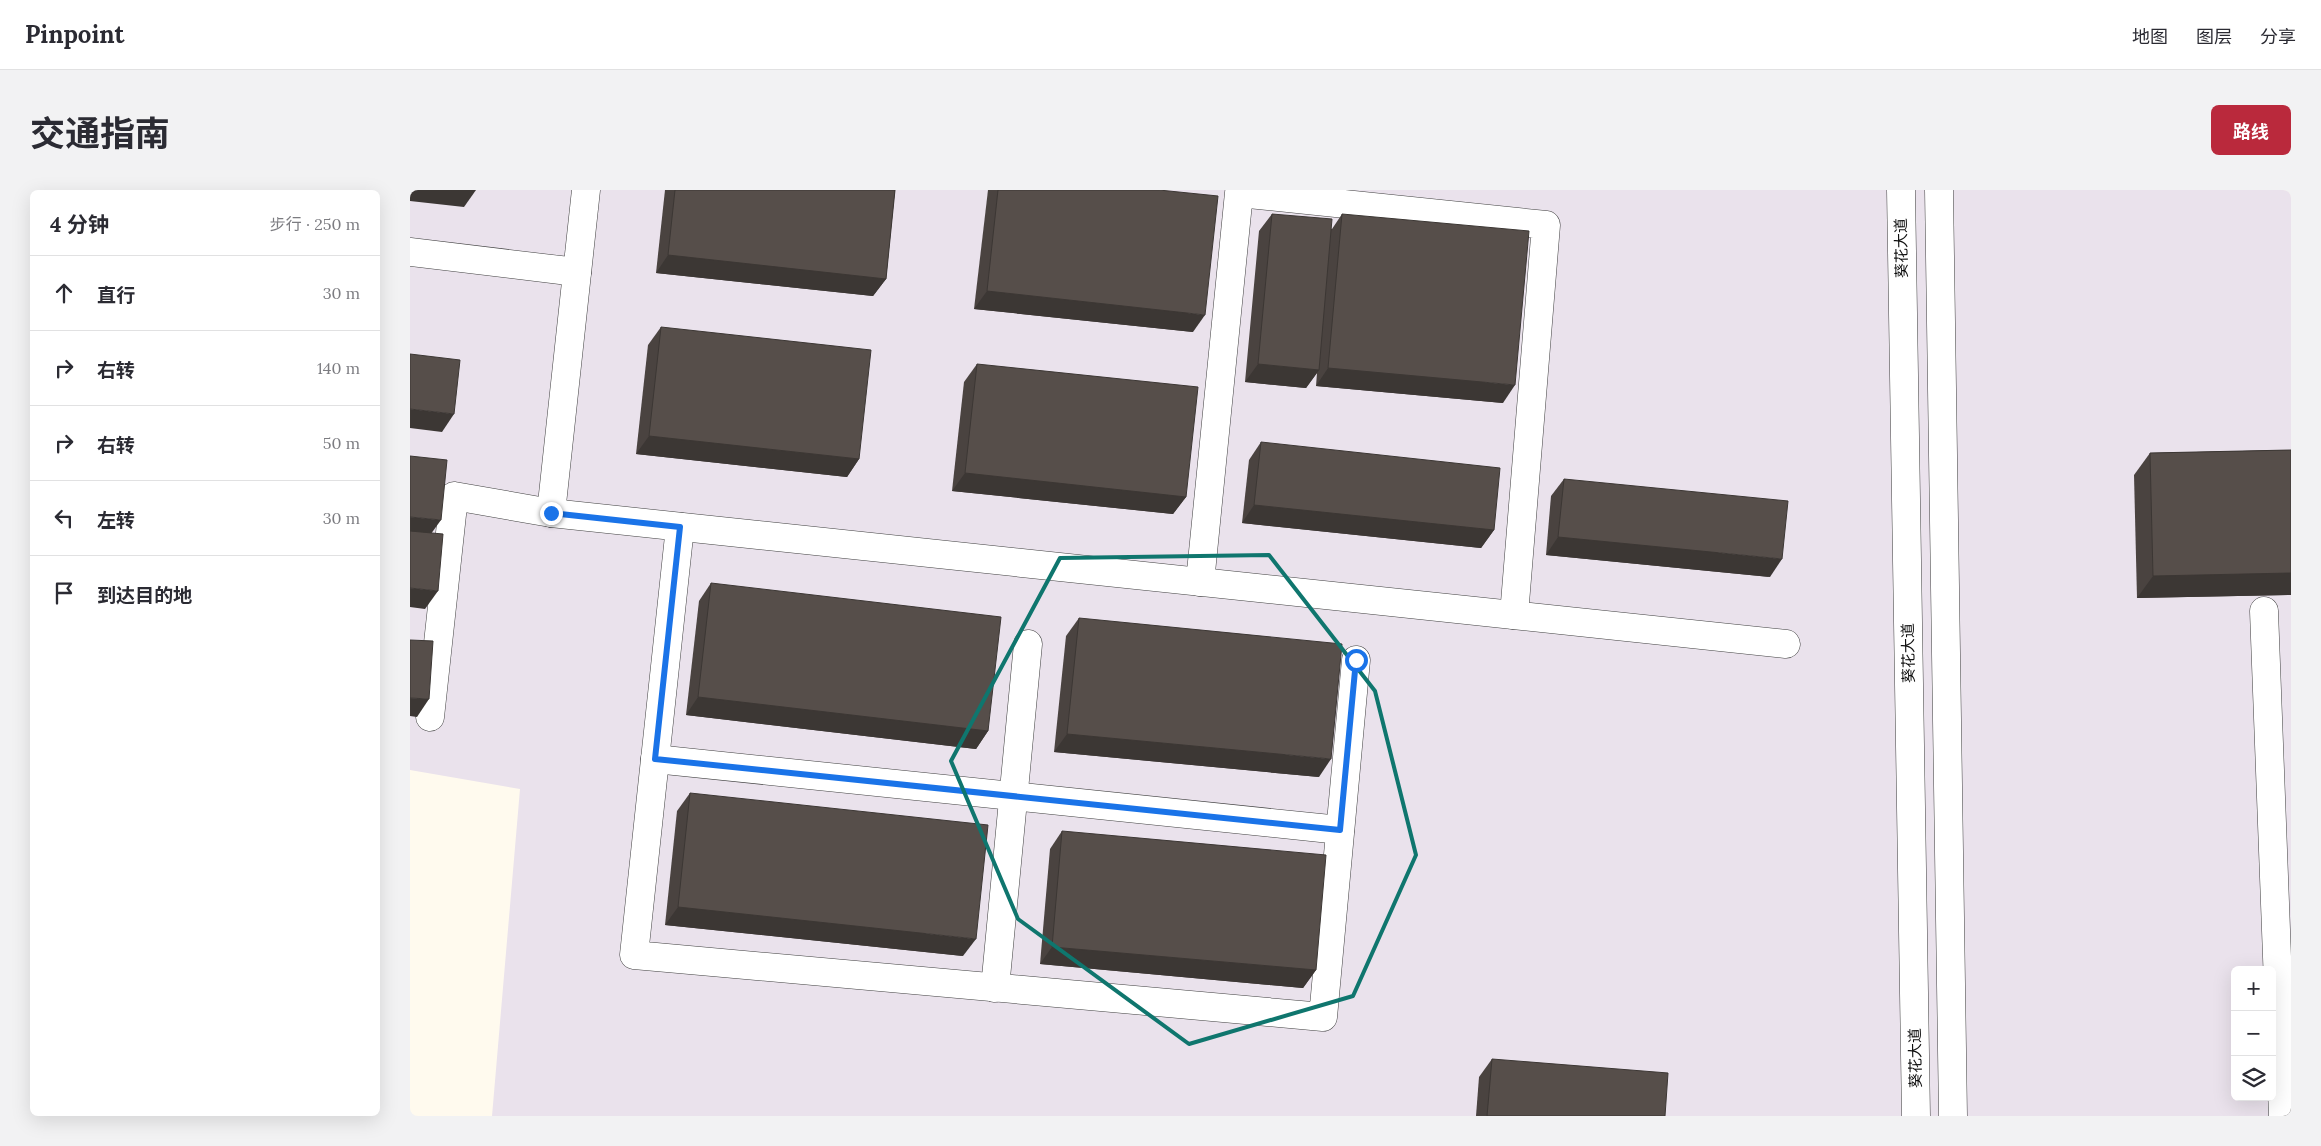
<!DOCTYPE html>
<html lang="zh">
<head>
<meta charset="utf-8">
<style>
	:root { --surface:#fff; --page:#f2f2f3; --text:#2b2b33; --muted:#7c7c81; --line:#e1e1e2; --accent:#ba293c }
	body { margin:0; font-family:Lora,"Noto Sans SC",serif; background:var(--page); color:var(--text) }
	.controls { position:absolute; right:15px; bottom:15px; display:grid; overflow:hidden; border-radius:8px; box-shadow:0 5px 20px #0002 }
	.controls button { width:45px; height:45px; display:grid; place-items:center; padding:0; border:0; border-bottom:1px solid var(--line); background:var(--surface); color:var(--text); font:25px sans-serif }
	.stop { position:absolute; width:15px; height:15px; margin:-11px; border:4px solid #1a73e8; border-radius:50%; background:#fff }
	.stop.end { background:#1a73e8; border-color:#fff; box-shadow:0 1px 5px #0008 }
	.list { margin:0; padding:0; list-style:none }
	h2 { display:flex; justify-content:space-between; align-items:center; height:65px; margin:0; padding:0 20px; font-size:21px }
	h2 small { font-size:16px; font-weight:400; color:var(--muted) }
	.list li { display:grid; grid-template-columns:32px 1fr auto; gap:15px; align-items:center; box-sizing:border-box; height:75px; padding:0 20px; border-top:1px solid var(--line) }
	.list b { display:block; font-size:19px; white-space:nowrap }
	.list em { font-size:16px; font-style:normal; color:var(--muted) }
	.icon { flex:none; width:28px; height:28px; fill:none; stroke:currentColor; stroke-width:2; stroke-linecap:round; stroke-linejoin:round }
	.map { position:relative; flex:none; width:1881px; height:926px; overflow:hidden; border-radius:8px }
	header { display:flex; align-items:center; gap:30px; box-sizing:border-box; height:70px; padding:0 25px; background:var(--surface); border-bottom:1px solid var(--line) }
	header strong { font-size:24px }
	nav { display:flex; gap:28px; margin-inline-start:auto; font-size:18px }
	.intro { display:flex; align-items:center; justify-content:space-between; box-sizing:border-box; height:120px; padding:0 30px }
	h1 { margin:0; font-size:35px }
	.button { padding:12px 22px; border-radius:8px; background:var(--accent); color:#fff; font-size:18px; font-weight:700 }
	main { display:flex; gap:30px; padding:0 30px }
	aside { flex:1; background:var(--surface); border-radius:8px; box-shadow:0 5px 20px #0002 }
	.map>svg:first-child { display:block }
	.industrial { fill:#eae2ec; fill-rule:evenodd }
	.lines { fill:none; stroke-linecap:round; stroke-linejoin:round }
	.minor-casing { stroke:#404040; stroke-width:29 }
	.minor { stroke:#fff; stroke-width:28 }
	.wall { fill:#4a4340 }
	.shaded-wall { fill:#3c3734 }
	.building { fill:#564e4a; stroke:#3c3734 }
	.route { stroke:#1a73e8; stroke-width:6 }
	.marked { fill:none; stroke:#0f766e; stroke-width:4; stroke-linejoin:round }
	.labels { text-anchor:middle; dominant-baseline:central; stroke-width:5; stroke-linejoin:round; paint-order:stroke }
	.street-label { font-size:15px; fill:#0d0d0d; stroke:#fff }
</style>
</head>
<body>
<header>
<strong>Pinpoint</strong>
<nav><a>地图</a><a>图层</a><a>分享</a></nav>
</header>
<div class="intro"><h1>交通指南</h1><a class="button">路线</a></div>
<main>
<aside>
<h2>4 分钟<small>步行 · 250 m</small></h2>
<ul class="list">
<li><svg class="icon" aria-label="ahead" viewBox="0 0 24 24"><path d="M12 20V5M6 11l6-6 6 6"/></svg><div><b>直行</b></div><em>30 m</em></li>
<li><svg class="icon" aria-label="right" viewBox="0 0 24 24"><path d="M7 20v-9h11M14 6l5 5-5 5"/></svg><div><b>右转</b></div><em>140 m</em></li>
<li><svg class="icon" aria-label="right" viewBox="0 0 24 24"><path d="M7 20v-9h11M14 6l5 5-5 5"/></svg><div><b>右转</b></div><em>50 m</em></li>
<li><svg class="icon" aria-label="left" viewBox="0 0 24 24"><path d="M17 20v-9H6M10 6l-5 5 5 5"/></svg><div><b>左转</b></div><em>30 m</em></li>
<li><svg class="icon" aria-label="arrive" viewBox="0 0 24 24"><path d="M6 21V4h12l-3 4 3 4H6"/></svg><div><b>到达目的地</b></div></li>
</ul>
</aside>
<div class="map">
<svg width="1881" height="926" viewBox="0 0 1881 926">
	<rect width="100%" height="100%" fill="#fffaee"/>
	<path class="industrial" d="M0,0H1881V926H82L110,599L0,580ZM1825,780H1862V907H1825Z"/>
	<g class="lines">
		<g class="minor-casing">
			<g id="minor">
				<path d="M1491,0L1506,926"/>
				<path d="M1529,0L1543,926"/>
				<path d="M0,62L167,82"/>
				<path d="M141,323L176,0"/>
				<path d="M270,337L224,765L913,827L946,470"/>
				<path d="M790,392L829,3L1136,35L1104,425"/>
				<path d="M1854,421L1873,926"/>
				<path d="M20,527L44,306L141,323L1376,454"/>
				<path d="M245,569L930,640"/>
				<path d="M585,798L618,454"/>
			</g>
		</g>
		<use href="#minor" class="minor"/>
	</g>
	<g class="wall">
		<path d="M255,0H485L476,89L463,106L246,83Z"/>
		<path d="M578,0H749L783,142L564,119Z"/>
		<path d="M862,24L922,39L932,24L1093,213L906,196L907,183L896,198L835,192L849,41Z"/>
		<path d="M251,137L449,269L437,287L226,264L238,155Z"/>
		<path d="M567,174L776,307L763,324L542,301L554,192Z"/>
		<path d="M851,252L1084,340L1071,358L832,333L839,270Z"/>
		<path d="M1881,260V405L1727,408L1724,285L1740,263Z"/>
		<path d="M1154,289L1360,387L1136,365L1141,306Z"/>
		<path d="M301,393L578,541L566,559L276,525L289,411Z"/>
		<path d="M669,428L909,587L644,562L656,446Z"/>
		<path d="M280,603L553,766L255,735L267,621Z"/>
		<path d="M652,641L906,780L893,798L630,774L640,659Z"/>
		<path d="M1082,869L1255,926H1066L1069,887Z"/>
	</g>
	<g class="shaded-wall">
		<path d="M0,0H66L54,17L0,11Z"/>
		<path d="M258,65L476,89L463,106L246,83Z"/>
		<path d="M577,101L795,125L783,142L564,119Z"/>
		<path d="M848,174L909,180L896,198L835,192Z"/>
		<path d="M918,178L1105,195L1093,213L906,196Z"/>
		<path d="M0,219L44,224L32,242L0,238Z"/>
		<path d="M239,246L449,269L437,287L226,264Z"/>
		<path d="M555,283L776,307L763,324L542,301Z"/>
		<path d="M844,315L1084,340L1071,358L832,333Z"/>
		<path d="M0,327L31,330L18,348L0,346Z"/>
		<path d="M1148,347L1372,369L1360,387L1136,365Z"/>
		<path d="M1881,383V405L1727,408L1743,386Z"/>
		<path d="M0,398L28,401L15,419L0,417Z"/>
		<path d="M288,507L578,541L566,559L276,525Z"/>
		<path d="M0,508L19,509L7,527L0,526Z"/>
		<path d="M657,544L921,569L909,587L644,562Z"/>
		<path d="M268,717L566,749L553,766L255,735Z"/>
		<path d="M642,757L906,780L893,798L630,774Z"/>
	</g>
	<g class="building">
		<path d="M265,0H485L476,89L258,65Z"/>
		<path d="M588,0H749L808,6L795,125L577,101Z"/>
		<path d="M862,24L922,29L909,180L848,174Z"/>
		<path d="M932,24L1119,41L1105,195L918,178Z"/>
		<path d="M251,137L461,160L449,269L239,246Z"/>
		<path d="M0,164L50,170L44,224L0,219Z"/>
		<path d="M567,174L788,197L776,307L555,283Z"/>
		<path d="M851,252L1090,278L1084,340L844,315Z"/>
		<path d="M1881,260V383L1743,386L1740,263Z"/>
		<path d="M0,266L37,270L31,330L0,327Z"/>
		<path d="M1154,289L1378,311L1372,369L1148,347Z"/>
		<path d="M0,341L33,344L28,401L0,398Z"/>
		<path d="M301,393L591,427L578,541L288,507Z"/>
		<path d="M669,428L932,454L921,569L657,544Z"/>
		<path d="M0,450L23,451L19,509L0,508Z"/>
		<path d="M280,603L578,635L566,749L268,717Z"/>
		<path d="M652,641L916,665L906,780L642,757Z"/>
		<path d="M1082,869L1258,883L1255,926H1077Z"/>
	</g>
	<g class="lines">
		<path class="route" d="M141,323L270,337L245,569L930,640L946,470"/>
	</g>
	<path class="marked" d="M859,365L965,501L1006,665L943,806L779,854L608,729L541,571L650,368Z"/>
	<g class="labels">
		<g class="street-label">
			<text transform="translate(1491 58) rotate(-91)">葵花大道</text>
			<text transform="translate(1498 463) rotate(-91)">葵花大道</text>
			<text transform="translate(1505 868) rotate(-91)">葵花大道</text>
		</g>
	</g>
</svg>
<div class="controls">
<button>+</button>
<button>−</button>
<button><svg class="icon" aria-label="layers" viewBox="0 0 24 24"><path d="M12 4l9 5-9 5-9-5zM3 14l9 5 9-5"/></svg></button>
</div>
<div class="stop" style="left:946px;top:470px"></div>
<div class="stop end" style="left:141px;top:323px"></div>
</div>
</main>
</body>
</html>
